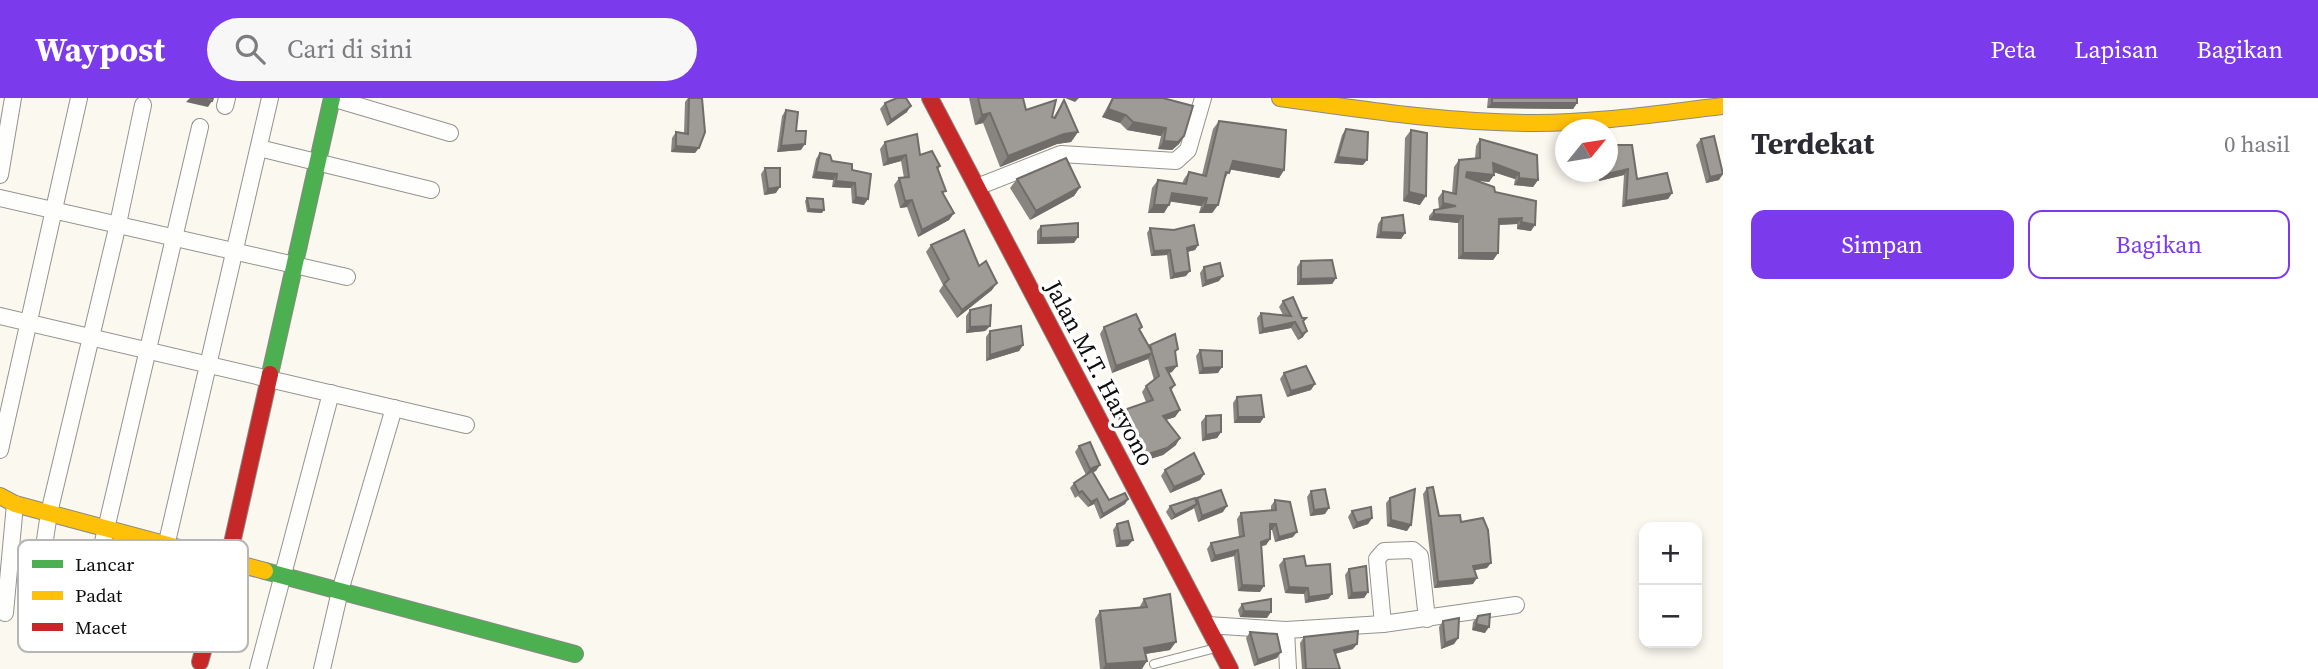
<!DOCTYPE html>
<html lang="id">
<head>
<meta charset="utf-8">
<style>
	:root { --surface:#fff; --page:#f7f7f7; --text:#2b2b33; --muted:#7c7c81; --line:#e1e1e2; --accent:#7c3aed }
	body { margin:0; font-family:"Source Serif 4",serif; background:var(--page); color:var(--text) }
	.controls { position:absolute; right:21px; bottom:21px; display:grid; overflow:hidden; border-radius:14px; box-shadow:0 4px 10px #0003 }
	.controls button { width:63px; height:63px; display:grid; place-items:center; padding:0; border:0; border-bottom:2px solid var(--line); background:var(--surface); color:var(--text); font:35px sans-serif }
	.compass { position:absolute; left:1555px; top:21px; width:63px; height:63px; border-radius:50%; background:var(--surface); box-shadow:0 4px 10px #0003; rotate:60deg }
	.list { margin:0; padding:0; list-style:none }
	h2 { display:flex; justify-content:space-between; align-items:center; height:91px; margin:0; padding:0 28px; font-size:30px }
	h2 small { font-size:23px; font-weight:400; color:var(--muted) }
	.actions { display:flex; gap:14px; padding:21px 28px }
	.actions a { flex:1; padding:16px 0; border:2px solid var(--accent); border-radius:14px; text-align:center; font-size:24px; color:var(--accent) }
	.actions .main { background:var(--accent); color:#fff }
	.icon { flex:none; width:38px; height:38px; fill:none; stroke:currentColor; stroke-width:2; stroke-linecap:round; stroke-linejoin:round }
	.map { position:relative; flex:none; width:1723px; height:571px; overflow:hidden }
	header { display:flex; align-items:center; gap:42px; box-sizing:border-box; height:98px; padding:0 35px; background:var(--accent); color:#fff }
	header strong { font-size:33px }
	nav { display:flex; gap:38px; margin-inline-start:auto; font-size:24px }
	.search { width:490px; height:63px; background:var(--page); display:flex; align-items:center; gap:18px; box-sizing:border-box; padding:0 24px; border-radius:38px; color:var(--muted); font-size:26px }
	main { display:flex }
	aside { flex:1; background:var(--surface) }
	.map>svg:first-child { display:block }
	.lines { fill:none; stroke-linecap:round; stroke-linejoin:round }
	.lane-casing { stroke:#94938f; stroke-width:10 }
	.street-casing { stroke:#94938f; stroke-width:18 }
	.fast-casing { stroke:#8b8986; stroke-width:18 }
	.slow-casing { stroke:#8b8986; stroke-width:18 }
	.jam-casing { stroke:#8b8986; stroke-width:18 }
	.lane { stroke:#fefefd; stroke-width:8 }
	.street { stroke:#fefefd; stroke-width:16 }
	.fast { stroke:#4caf50; stroke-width:16 }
	.slow { stroke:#ffc107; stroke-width:16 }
	.jam { stroke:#c62828; stroke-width:16 }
	.wall { fill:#888581 }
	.shaded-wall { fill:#6f6c69 }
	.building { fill:#9e9b96; stroke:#6f6c69; stroke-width:2 }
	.labels { text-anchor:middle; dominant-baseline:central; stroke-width:7; stroke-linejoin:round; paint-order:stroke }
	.street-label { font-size:24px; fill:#0d0d0d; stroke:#fff }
	.key { fill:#fff; stroke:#b6b6b6; stroke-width:2 }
	.key-label { font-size:19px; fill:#0d0d0d }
</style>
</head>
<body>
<header>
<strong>Waypost</strong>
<div class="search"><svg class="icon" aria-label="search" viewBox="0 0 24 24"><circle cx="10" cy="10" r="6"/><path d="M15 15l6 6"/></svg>Cari di sini</div>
<nav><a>Peta</a><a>Lapisan</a><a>Bagikan</a></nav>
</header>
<main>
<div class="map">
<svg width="1723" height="571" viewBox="0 0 1723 571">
	<rect width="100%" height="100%" fill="#fbf8f0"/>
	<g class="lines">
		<g class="lane-casing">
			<path id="lane" d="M1154,566L1212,551"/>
		</g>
		<g class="street-casing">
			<g id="street">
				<path d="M332,0L450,35"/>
				<path d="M225,8L227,0"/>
				<path d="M259,50L431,92"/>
				<path d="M0,77L13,0"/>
				<path d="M977,89L1061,56L1176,63L1188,52L1203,0"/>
				<path d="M0,100L347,179"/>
				<path d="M0,218L466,327"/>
				<path d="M0,352L79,0"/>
				<path d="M5,515L15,406"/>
				<path d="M1383,526L1377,461L1384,453L1413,452L1420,458L1427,521"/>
				<path d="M1207,527L1286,532L1383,526L1516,507"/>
				<path d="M1286,532L1288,571"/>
				<path d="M31,535L49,415L118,126L143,7"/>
				<path d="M80,542L200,29"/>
				<path d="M144,543L270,0"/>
				<path d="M258,571L331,295"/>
				<path d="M322,571L340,493L394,310"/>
			</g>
		</g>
		<g class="fast-casing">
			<g id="fast">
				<path d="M270,276L332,0"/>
				<path d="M265,473L575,556"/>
			</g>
		</g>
		<g class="slow-casing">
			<g id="slow">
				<path d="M1280,0C1365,12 1450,25 1536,25C1599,25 1661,15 1723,8"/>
				<path d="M0,398L15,406L265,473"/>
			</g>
		</g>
		<g class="jam-casing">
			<g id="jam">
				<path d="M930,0L1230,571"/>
				<path d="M200,564L228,463L270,276"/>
			</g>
		</g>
		<use href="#lane" class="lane"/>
		<use href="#street" class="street"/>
		<use href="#fast" class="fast"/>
		<use href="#slow" class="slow"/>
		<use href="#jam" class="jam"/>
	</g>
	<g class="wall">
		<path d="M688,0H702L695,55L671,54L672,40L676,34L684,35L685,4Z"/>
		<path d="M969,0H1023L1026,12L1053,20L1064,2L1078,34L1071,44L1057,46L1000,69L983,25L975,27Z"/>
		<path d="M1112,0H1163L1184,38L1179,46L1172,52L1158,51L1161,38L1127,32L1120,25L1102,19Z"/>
		<path d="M1488,0H1577V5L1573,11L1487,10Z"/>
		<path d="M885,5L907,14L887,28L880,11Z"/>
		<path d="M786,12L796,33L801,52L777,54L782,18Z"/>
		<path d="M1219,23L1284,72L1279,80L1230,71L1224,83L1218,107L1212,115H1199L1201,108L1170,103L1164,115H1148L1152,90L1158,82L1182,86L1184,81L1189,74L1202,77L1213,31Z"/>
		<path d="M1346,31L1363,67L1334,65L1342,37Z"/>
		<path d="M1411,32L1420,107L1403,103L1405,40Z"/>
		<path d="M1480,41L1538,82L1533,89L1514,87L1515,81L1493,74L1494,77L1489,84L1474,82L1495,94L1536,103L1531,133L1517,131V126L1499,127L1498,155L1493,162L1458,161V125L1429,122V118L1434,112L1439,111L1438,100L1443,93L1452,95L1454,69L1459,62L1475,60L1476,48Z"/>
		<path d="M1701,41L1719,82L1706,85L1696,47Z"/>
		<path d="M885,44L920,57L940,68L938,72L944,97L954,115L949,122L918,139L907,109L900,110L894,87L899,80H904L901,63L883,68L880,51Z"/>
		<path d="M1607,47L1637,81L1672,95L1668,101L1622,109L1624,77L1599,83V74H1607Z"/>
		<path d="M820,55L832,63L852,72L864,107L852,105L851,90L832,89L833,82L812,80L816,61Z"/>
		<path d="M765,70L776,95L764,97L761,76Z"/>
		<path d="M1017,81L1080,89L1074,98L1030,122L1010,90Z"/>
		<path d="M807,100L822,115L807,114L805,103Z"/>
		<path d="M1382,120L1405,135L1401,141L1376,140L1378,126Z"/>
		<path d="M1041,128L1074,145L1037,146V133Z"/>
		<path d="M1150,130L1198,147L1195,152L1187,154L1186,178L1170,181L1167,157L1151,158L1147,135Z"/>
		<path d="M931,147L979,168L992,192L957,220L939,193L943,187L926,154Z"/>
		<path d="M1301,163L1336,180L1332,186L1297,187V169Z"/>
		<path d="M1204,169L1219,183L1202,189L1200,175Z"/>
		<path d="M1283,203L1302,220H1306L1303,224V239L1298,242L1291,230L1259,236L1257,220L1261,215L1283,217L1279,209Z"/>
		<path d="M970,212L990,228L985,233L966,235V218Z"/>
		<path d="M1104,229L1140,232L1149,248L1150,247L1178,251L1175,255L1172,274L1169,275L1175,287L1171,293L1180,312L1175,319L1166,322L1176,347L1163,357L1140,364L1129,337L1127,339L1117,319L1121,313L1146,304L1142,294L1146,288L1154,282L1148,261L1112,275L1100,236Z"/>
		<path d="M990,233L1023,247L1019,253L986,263V239Z"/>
		<path d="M1200,252L1218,275L1199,276L1196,258Z"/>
		<path d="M1284,275L1311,292L1287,299L1280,281Z"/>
		<path d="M1237,299L1264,319L1260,325H1234L1233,305Z"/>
		<path d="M1206,318L1221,334L1217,340L1202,343L1201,324Z"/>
		<path d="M1079,348L1096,373L1092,374L1109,402L1128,401L1125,406L1100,421L1094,406L1088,409L1078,398L1075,400L1070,390L1074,385L1086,377L1075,354Z"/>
		<path d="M1165,372L1204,376L1200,382L1170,395L1161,378Z"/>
		<path d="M1427,390L1439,418L1461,424L1487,470L1475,472L1473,486L1434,490L1423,396Z"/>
		<path d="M1311,393L1325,416L1310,418L1307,399Z"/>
		<path d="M1197,400L1223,414L1198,424L1194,410L1171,422L1166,414L1170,408L1196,401Z"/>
		<path d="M1390,400L1407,433L1387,428L1386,405Z"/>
		<path d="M1275,402L1293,439L1275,444L1272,432H1270V441L1266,447L1262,448L1260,494L1238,493L1234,458L1211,464L1207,451L1211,445L1239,439L1237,421L1241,415L1271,413V408Z"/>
		<path d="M1352,413L1372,420L1368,426L1353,431L1348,419Z"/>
		<path d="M1117,426L1128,448L1116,449L1113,432Z"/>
		<path d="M1284,461L1306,468L1332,496L1328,501L1305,505L1304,496L1285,495L1279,467Z"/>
		<path d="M1349,471L1368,494L1364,500L1348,501L1345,477Z"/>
		<path d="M1144,501L1170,552L1145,556L1142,571H1100L1095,521L1100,513L1139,510Z"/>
		<path d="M1242,506L1267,520L1240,519L1238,512Z"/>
		<path d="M1478,518L1485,535L1472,532L1473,524Z"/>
		<path d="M1443,523L1458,540L1454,546L1441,551L1439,529Z"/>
		<path d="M1250,534L1277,560L1254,568L1246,540Z"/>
		<path d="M1304,539L1353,551L1335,556L1340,571H1302L1300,545Z"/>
	</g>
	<g class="shaded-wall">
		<path d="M190,0H197L212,3L208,9L186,4Z"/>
		<path d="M1065,0H1079L1075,4Z"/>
		<path d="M1492,5H1577L1573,11L1487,10Z"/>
		<path d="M911,8L907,14L887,28L891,22Z"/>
		<path d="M1108,11L1126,17L1120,25L1102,19Z"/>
		<path d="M990,15L983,25L975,27L982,17Z"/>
		<path d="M1133,24L1166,30L1161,38L1127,32Z"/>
		<path d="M1078,34L1071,44L1057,46L1000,69L1008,58L1064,36Z"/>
		<path d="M1184,38L1179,46L1172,52L1158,51L1164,43Z"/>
		<path d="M805,46L801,52L777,54L781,48Z"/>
		<path d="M676,48L699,50L695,55L671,54Z"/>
		<path d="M906,57L901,63L883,68L888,61Z"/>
		<path d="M1338,59L1367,62L1363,67L1334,65Z"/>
		<path d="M1233,63L1284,72L1279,80L1227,71Z"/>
		<path d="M1493,65L1519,75L1515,81L1488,72Z"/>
		<path d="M1628,71L1624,77L1599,83L1603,77Z"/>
		<path d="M816,74L837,76L833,82L812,80Z"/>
		<path d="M1467,74L1494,77L1489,84L1462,81Z"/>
		<path d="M1723,76L1719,82L1706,85L1710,79Z"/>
		<path d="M1519,80L1538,82L1533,89L1514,87Z"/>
		<path d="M836,83L855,85L851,90L832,89Z"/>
		<path d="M780,89L776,95L764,97L768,91Z"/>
		<path d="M1080,89L1074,98L1030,122L1036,113Z"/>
		<path d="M1409,94L1426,98L1420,107L1403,103Z"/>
		<path d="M1172,95L1207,100L1201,108L1166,103Z"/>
		<path d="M1672,95L1668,101L1622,109L1626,103Z"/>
		<path d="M856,99L868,101L864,107L852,105Z"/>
		<path d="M912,102L907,109L900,110L905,103Z"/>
		<path d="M1443,105L1456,108L1439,112Z"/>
		<path d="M1154,107H1169L1164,115H1148Z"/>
		<path d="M1205,107H1218L1212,115H1199Z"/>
		<path d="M809,111L824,112L822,115L807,114Z"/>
		<path d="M954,115L949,122L918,139L922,132Z"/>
		<path d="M1434,116L1463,118L1458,125L1429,122Z"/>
		<path d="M1522,120L1517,126L1494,127L1499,121Z"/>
		<path d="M1521,124L1535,127L1531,133L1517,131Z"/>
		<path d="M1381,134L1405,135L1401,141L1376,140Z"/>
		<path d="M1078,139L1074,145L1037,146L1041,140Z"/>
		<path d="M1198,147L1195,152L1183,155L1187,150Z"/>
		<path d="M1170,152L1167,157L1151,158L1154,153Z"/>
		<path d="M1463,155H1498L1493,162L1458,161Z"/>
		<path d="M1190,173L1186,178L1170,181L1174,176Z"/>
		<path d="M1223,178L1219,183L1202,189L1206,183Z"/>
		<path d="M1336,180L1332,186L1297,187L1301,181Z"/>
		<path d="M997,185L992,192L957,220L962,212Z"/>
		<path d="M1295,224L1291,230L1259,236L1263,231Z"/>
		<path d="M990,228L985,233L966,235L970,229Z"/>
		<path d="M1307,233L1303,239L1298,242L1302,236Z"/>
		<path d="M1023,247L1019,253L986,263L990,257Z"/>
		<path d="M1152,255L1148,261L1112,275L1116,268Z"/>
		<path d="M1177,268L1172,274L1162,277L1166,270Z"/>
		<path d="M1222,269L1218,275L1199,276L1203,270Z"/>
		<path d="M1315,286L1311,292L1287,299L1291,293Z"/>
		<path d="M1180,312L1175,319L1159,324L1163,318Z"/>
		<path d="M1238,319H1264L1260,325H1234Z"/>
		<path d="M1221,334L1217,340L1202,343L1206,337Z"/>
		<path d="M1180,340L1176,347L1163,357L1140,364L1145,357Z"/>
		<path d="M1100,367L1096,373L1086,377L1090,371Z"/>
		<path d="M1204,376L1200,382L1170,395L1174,389Z"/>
		<path d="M1097,401L1094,406L1088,409L1091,404Z"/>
		<path d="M1128,401L1125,406L1100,421L1103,416Z"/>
		<path d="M1197,406L1193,411L1171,422L1175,417Z"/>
		<path d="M1227,408L1223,414L1198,424L1202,418Z"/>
		<path d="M1329,410L1325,416L1310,418L1314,412Z"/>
		<path d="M1372,420L1368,426L1353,431L1357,425Z"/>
		<path d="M1391,422L1411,427L1407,433L1387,428Z"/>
		<path d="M1270,426H1276L1272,432H1266Z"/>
		<path d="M1297,434L1293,439L1275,444L1279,439Z"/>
		<path d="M1270,441L1266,447L1257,449L1261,444Z"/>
		<path d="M1133,442L1128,448L1116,449L1120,443Z"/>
		<path d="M1238,452L1234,458L1211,464L1215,458Z"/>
		<path d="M1491,465L1487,470L1469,473L1473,468Z"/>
		<path d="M1477,480L1473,486L1434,490L1438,484Z"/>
		<path d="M1242,487L1264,488L1260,494L1238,493Z"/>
		<path d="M1289,489L1308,490L1304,496L1285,495Z"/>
		<path d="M1368,494L1364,500L1348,501L1352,495Z"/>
		<path d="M1332,496L1328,501L1305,505L1309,499Z"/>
		<path d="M1244,513L1271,514L1267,520L1240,519Z"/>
		<path d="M1476,526L1489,529L1485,535L1472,532Z"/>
		<path d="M1458,540L1454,546L1441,551L1445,545Z"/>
		<path d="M1176,544L1170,552L1139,557L1144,550Z"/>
		<path d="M1357,546L1353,551L1330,557L1334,552Z"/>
		<path d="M1281,554L1277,560L1254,568L1258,562Z"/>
		<path d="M1147,563L1142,571H1103L1106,566Z"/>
	</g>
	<g class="building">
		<path d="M197,0H213L212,3Z"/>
		<path d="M689,0H702L705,34L699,50L676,48V34L688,36Z"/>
		<path d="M897,0H906L911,8L891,22L885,5Z"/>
		<path d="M978,0H1023L1026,12L1056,2L1052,19L1055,20L1064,2L1078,34L1064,36L1008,58L990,15L982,17Z"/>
		<path d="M1113,0H1163L1193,8L1184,38L1178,44L1164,43L1166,30L1133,24L1126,17L1108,11Z"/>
		<rect x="1492" y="0" width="85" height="5"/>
		<path d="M786,12L798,14L796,33H806L805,46L781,48Z"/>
		<path d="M1219,23L1286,32L1284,72L1233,63L1229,75L1226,74L1218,107H1205L1207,100L1172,95L1169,107H1154L1158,82L1186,86L1189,74L1206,78Z"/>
		<path d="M1346,31L1368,34L1367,62L1338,59Z"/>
		<path d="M1411,32L1427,35L1426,98L1409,94Z"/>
		<path d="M917,36L920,57L932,53L940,68L937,69L946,93L942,94L954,115L922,132L912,102L905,103L899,80L909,79L906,57L888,61L885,44Z"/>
		<path d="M1714,38L1723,76L1710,79L1701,41Z"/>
		<path d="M1480,41L1537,57L1538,82L1519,80V75L1493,65L1494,77L1467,74L1466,79L1494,89L1495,94L1536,103L1535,127L1521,124L1522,120L1499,121L1498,155H1463V118L1434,116V112L1456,108L1443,105V93L1456,96L1459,62L1480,60Z"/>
		<path d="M1607,47H1632L1637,81L1667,75L1672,95L1626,103L1628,71L1603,77V74H1607Z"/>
		<path d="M820,55L830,57L832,63L852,66V72L871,76L868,101L856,99L855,85L836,83L837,76L816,74Z"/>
		<path d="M1066,60L1080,89L1036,113L1017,81Z"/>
		<path d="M765,70H780V89L768,91Z"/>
		<path d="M807,100L823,101L824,112L809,111Z"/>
		<path d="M1403,117L1405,135L1381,134L1382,120Z"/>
		<path d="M1078,125V139L1041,140V128Z"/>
		<path d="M1194,127L1198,147L1187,150L1190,173L1174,176L1170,152L1154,153L1150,130L1174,132Z"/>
		<path d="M964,132L979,168L986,163L997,185L962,212L944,186L949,181L931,147Z"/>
		<path d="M1332,162L1336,180L1301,181V163Z"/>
		<path d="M1220,165L1223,178L1206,183L1204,169Z"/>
		<path d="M1293,199L1302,220H1306L1303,223L1307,233L1302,236L1295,224L1263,231L1261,215L1291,218L1283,203Z"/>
		<path d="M991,207L990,228L970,229V212Z"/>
		<path d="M1136,216L1142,229L1139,231L1152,254L1150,247L1175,236L1178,251L1175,253L1177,268L1166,270L1175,287L1170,290L1180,312L1163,318L1180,340L1167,350L1145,357L1133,331L1131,332L1121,313L1153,302L1146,288L1159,278L1152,255L1116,268L1104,229Z"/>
		<path d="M1021,228L1023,247L990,257V233Z"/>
		<path d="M1200,252L1222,253V269L1203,270Z"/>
		<path d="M1306,268L1315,286L1291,293L1284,275Z"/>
		<path d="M1261,297L1264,319H1238L1237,299Z"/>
		<path d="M1221,317V334L1206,337V318Z"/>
		<path d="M1090,344L1100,367L1090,371L1079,348Z"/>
		<path d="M1194,355L1204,376L1174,389L1165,372Z"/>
		<path d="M1092,373L1109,402L1125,395L1128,401L1103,416L1097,401L1091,404L1082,393L1079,395L1074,385Z"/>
		<path d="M1433,389L1439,418L1460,417L1461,424L1483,420L1488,432L1491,465L1473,468L1477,480L1438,484L1427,390Z"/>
		<path d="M1325,391L1329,410L1314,412L1311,393Z"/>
		<path d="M1415,391L1411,427L1391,422L1390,400Z"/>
		<path d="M1221,392L1227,408L1202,418L1197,400Z"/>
		<path d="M1195,400L1197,406L1175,417L1170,408Z"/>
		<path d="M1275,402L1290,404L1297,434L1279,439L1276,426H1270V441L1261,444L1264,488L1242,487L1238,452L1215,458L1211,445L1244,438L1241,415L1276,412Z"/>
		<path d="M1371,409L1372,420L1357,425L1352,413Z"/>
		<path d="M1128,423L1133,442L1120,443L1117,426Z"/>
		<path d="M1304,458L1306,468L1330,466L1332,496L1309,499L1308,490L1289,489L1284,461Z"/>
		<path d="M1366,468L1368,494L1352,495L1349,471Z"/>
		<path d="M1170,496L1176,544L1144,550L1147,563L1106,566L1100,513L1147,509L1144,501Z"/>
		<path d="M1271,501V514L1244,513L1242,506Z"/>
		<path d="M1490,516L1489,529L1476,526L1478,518Z"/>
		<path d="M1459,520L1458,540L1445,545L1443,523Z"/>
		<path d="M1358,533L1357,546L1334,552L1340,571H1306L1304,539Z"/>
		<path d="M1250,534L1277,536L1281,554L1258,562Z"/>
	</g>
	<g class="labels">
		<g class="street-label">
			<text transform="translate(1100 275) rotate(62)">Jalan M.T. Haryono</text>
		</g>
	</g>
	<rect x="18" y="442" width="230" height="112" rx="10" class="key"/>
	<rect x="32" y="462" width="31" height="8" fill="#4caf50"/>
	<rect x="32" y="493" width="31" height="9" fill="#ffc107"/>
	<rect x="32" y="525" width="31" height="8" fill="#c62828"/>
	<g class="key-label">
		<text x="75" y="473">Lancar</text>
		<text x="75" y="504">Padat</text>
		<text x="75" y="536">Macet</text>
	</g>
</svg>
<div class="controls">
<button>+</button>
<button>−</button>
</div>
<svg class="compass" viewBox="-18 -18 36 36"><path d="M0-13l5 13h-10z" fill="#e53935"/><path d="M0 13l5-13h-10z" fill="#7c7c81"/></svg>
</div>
<aside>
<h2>Terdekat<small>0 hasil</small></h2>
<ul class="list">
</ul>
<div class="actions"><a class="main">Simpan</a><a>Bagikan</a></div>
</aside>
</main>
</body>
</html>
